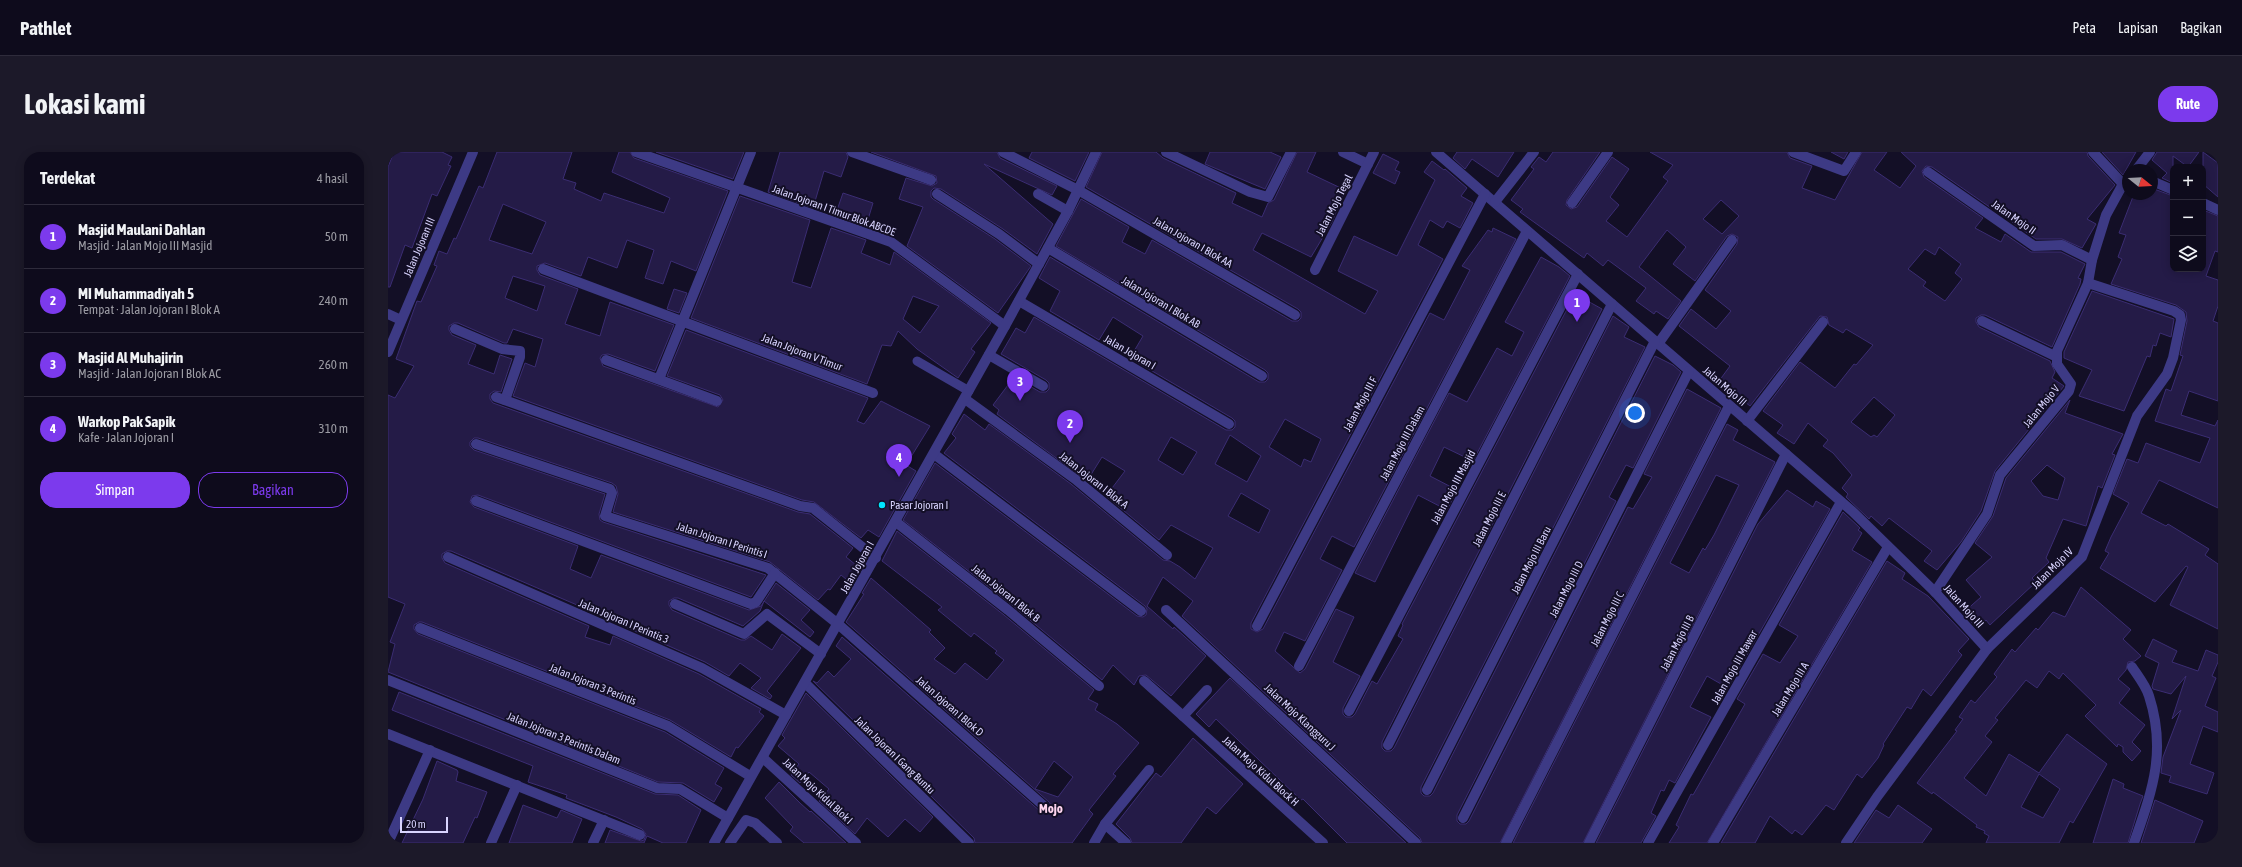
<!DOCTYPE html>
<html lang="id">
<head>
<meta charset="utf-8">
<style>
	:root { --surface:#0e0b1c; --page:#1c1929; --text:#f1f3f6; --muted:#9b9ba3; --line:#2e2b3b; --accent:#7c3aed }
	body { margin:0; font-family:"Asap Condensed",sans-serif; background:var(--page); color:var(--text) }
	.controls { position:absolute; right:12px; top:12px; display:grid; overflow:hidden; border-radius:8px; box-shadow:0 2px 10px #0003 }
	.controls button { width:36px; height:36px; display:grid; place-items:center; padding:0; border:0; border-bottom:1px solid var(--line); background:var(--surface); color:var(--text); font:20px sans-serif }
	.compass { position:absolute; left:1734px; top:12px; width:36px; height:36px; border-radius:50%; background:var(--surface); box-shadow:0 2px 10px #0003; rotate:108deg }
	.scale { position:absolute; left:12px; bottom:10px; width:48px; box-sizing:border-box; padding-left:4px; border:2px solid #d9d4ff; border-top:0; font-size:11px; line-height:14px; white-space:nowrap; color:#d9d4ff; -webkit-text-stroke:3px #130f26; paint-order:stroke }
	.you { position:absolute; left:1247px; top:261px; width:14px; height:14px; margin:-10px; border:3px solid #fff; border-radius:50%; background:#1a73e8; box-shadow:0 0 0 6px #1a73e833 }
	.badge { display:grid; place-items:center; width:26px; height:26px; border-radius:50%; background:var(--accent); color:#fff; font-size:13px; font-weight:700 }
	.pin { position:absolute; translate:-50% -33px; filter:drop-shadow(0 1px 2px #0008) }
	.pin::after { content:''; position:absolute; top:21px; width:14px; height:12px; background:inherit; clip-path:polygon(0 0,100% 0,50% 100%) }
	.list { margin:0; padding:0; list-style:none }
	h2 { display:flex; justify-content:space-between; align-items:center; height:52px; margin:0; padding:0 16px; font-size:17px }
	h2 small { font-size:13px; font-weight:400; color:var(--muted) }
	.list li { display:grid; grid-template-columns:26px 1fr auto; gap:12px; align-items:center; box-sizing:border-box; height:64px; padding:0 16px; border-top:1px solid var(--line) }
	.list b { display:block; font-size:15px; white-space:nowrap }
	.list p { margin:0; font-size:13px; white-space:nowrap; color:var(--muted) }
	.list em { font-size:13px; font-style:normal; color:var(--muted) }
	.actions { display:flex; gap:8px; padding:12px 16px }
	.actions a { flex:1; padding:9px 0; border:1px solid var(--accent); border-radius:16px; text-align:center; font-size:14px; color:var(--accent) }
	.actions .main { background:var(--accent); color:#fff }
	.icon { flex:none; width:22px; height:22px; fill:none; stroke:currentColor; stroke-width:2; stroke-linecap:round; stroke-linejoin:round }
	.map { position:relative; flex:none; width:1830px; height:691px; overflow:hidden; border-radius:16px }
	header { display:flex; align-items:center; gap:24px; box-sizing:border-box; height:56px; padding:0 20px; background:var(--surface); border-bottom:1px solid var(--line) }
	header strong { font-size:19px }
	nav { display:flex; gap:22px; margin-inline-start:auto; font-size:14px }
	.intro { display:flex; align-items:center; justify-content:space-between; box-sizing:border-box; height:96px; padding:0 24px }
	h1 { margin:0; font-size:28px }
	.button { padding:10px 18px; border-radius:16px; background:var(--accent); color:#fff; font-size:14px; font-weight:700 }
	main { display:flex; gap:24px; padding:0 24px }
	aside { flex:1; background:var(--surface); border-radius:16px; box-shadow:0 2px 10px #0003 }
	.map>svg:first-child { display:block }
	.building { fill:#241b47; stroke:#3b2d73; fill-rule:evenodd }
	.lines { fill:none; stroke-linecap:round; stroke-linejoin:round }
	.service { stroke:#3d3a85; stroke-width:9 }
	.minor { stroke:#3d3a85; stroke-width:10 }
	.poi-dot { fill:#00e5ff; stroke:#130f26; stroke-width:1.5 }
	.labels { text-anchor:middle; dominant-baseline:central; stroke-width:4; stroke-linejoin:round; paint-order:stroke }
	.street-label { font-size:11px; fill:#d9d4ff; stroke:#130f26 }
	.poi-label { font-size:11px; fill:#d9d4ff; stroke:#130f26; text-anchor:start }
	.quarter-label { font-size:13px; font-weight:bold; fill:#ffd6f0; stroke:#130f26 }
</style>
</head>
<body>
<header>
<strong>Pathlet</strong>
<nav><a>Peta</a><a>Lapisan</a><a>Bagikan</a></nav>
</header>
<div class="intro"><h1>Lokasi kami</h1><a class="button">Rute</a></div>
<main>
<aside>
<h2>Terdekat<small>4 hasil</small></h2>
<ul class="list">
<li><span class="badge">1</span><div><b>Masjid Maulani Dahlan</b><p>Masjid · Jalan Mojo III Masjid</p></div><em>50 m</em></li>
<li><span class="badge">2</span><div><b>MI Muhammadiyah 5</b><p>Tempat · Jalan Jojoran I Blok A</p></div><em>240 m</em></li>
<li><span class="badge">3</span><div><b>Masjid Al Muhajirin</b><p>Masjid · Jalan Jojoran I Blok AC</p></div><em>260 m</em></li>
<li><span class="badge">4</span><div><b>Warkop Pak Sapik</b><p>Kafe · Jalan Jojoran I</p></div><em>310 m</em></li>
</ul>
<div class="actions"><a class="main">Simpan</a><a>Bagikan</a></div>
</aside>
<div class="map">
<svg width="1830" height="691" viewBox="0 0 1830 691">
	<rect width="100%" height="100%" fill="#130f26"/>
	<g class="building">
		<path d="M6,0H54L64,5L60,13L63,14L49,44L44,42L24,96L17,93L2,135H0V15Z"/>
		<path d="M109,0H184L175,27L188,31L186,37L213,49L216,41L276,61L282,46L224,20L231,0H242L246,6L340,39L308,119L283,109L275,132L257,126L266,98L239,88L229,116L200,105L193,124L157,111L149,114V118L152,123L190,137L177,172L212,184L222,150L286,173L267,219L220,202L214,203L212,206L215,214L330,255L335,248L332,243L279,224L298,178L480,246L469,269L476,272L493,249L542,274L518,313L528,319L491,385L480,378L473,386L426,350L414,348L125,244L137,211L147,215L155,187L125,177L119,191H116L70,171H66L61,174V178L64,183L88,193L80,212L106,222L112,203L124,207L113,240L106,239L102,242V247L105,251L410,360L422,362L465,396L458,405L473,417L464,432L453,423L442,438L440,437L430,448L382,410L225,360L230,342L228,334L224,331L90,286H86L82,290V294L86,298L217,342L211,362L212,368L215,370L378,423L363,445L90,343L84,344L82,350L86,355L190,394L182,417L203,426L213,403L361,458L373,454L388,431L422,458L413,468L426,480L422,485L376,449L372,459L355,474L290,446H286L281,449V453L284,458L353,488H357L363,484L384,498L394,482L413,496L379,539L384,544L382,547L363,536L373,526L352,511L341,524L317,510L231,472V471L63,399H59L54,402V406L57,411L201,474L197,485L222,493L225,484L311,522L373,557L371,560L376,564L350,596L348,595L343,605L282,568L34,470H31L26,473V477L30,482L277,580L336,616L327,632L334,636L326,650L295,631L270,630L0,520L7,492L2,490L17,452L0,445V243L7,246L26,214L8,207L29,149L33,150L49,114L46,113L51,99L59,102L66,86L68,87L91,34L95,36ZM115,52L158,70L144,102L101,88ZM125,124L157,134L149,159L117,146Z"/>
		<path d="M268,0H356L345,27Z"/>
		<path d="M392,0H458L460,5L453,25L436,19L425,56L380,40Z"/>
		<path d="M483,0H609L612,6L669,34L664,43L596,12L665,72L649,102L615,77L553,37L546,36L543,39V45L545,47L607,87L643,114L610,161L519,94L535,55L511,47L518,26L544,34L549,31L548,24Z"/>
		<path d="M644,0H701L687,29L641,6Z"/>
		<path d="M714,0H768L775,6L848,41L844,51L874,65L880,51L886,48L909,0H928L919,20L957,38L944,70L923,105L874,81L865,98L977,162L990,139L950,119L966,84L1009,104L1047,28L1036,20L1044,9L1056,18L1057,17L1079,36L1073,44L1085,51L1072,76L1059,69L1055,76L1042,68L1030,93L1055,107L863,471V477L869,480L875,477L1042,161L1056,168L1082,118L1074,114L1100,78L1104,80L1105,76L1128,87L966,395L944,384L932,407L954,418L917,489L896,480L887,499L912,521L917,517L948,457L966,465L945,510L972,524L955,556V562L958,565H964L967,562L984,529L989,532L1015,487L1010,484L1015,473L1014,472L1187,142L1214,157L994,590V596L997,599H1003L1006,596L1225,164L1241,175L1236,185L1257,195L1033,635V641L1036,644H1042L1045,641L1267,204L1285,213L1293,220L1245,316L1238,313L1221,345L1228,349L1069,663V669L1072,672H1078L1081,669L1240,355L1245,357L1264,325L1256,322L1299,237L1333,256L1112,691H1034L1032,686L794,464L805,449L775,425L759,454L785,477L786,475L818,504L783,544L758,523L751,524L746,533L725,513L714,528L624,453L515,368L547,311L749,464L755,465L758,463L759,457L757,454L556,301L568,286L564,282L576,262L597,278L601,272L683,332L775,408L782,409L792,415L807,427L825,396L783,373L771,388L718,344L737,319L714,305L699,329L609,262L611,258L605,253L626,225L652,240H658L661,237V231L658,228L613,202L628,176L637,181L646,165L838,278H844L847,275V269L844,266L742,206L755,184L725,165L711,188L662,159L672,139L651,126L662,105L871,230H877L880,227V221L877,218L668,94L693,47L741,75L734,90L757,102L764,88L904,169H910L913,166V160L910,157L698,35ZM897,267L933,287L923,310L916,307L913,315L881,295ZM842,283L873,304L859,330L827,312ZM783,285L809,300L795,323L770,308ZM853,341L882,358L871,381L840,364Z"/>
		<path d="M822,0H882L893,5L877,37L817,12Z"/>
		<path d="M1069,0H1126L1110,25L1084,7L1077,17L1065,6Z"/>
		<path d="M1165,0H1212L1179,48L1178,53L1183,57L1189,55L1224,5L1241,17L1222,45L1231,53L1218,69L1239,85L1280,29L1275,25L1285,13L1262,0H1399L1402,6L1424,14L1414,36L1447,48L1474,0H1499L1486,18L1512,36L1528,14L1513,0H1699L1700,4L1727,33L1699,67L1708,72L1694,96L1674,87H1648L1625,71L1607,52L1603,56L1544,15L1538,14L1534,19L1536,25L1595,66L1587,76L1613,90L1617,82L1643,100H1673L1697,112L1690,126L1693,127L1692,132L1664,195L1597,163H1593L1588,166V170L1591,175L1662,209L1667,220L1664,226L1676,234L1607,319L1593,359L1573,390L1549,418L1536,409L1544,399L1501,366L1494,374L1483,364L1481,367L1458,345L1460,342L1454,336L1464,323L1445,301L1435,294L1440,288L1420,271L1406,292L1389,281L1395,273L1375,259L1412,210L1447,236L1466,212L1468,213L1485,193L1458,177L1455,181L1441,173L1439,165L1432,164L1362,254L1331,229L1342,214L1291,174L1303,157L1328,177L1343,159L1317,138L1349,92L1350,85L1344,82L1339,84L1307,129L1285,112L1298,95L1279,78L1251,115L1293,149L1280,167L1268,159L1266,162L1248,149L1258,136L1220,108L1215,114L1199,101L1196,106L1132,60L1135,57L1123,48L1146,17L1143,15L1151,5L1158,10ZM1333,48L1351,64L1334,82L1315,67ZM1551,95L1573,112L1567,121L1574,127L1557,149L1535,134L1538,130L1520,117L1537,97L1547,103ZM1486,245L1507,263L1489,285L1486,283L1483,285L1463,270Z"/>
		<path d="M1443,0H1460L1456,7Z"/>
		<path d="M1714,0H1748L1735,23Z"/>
		<path d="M1769,0H1811L1800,15L1785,4V31L1774,26L1779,21L1764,8Z"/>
		<path d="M1815,0L1830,11V45L1815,32Z"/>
		<path d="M995,2L1011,10L1007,18L1012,20L1007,32L985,21Z"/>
		<path d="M1766,37L1785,44V117H1815V58L1830,64V100L1827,99L1818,124L1830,128V154L1825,169L1830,171V249L1801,239L1793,263L1827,274L1830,268V356L1771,328L1753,361L1778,374L1780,372L1821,397L1817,403L1830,412V477L1782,453L1800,415L1798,414L1767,450L1712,416L1721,401L1717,399L1723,385L1741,351L1725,342L1739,307L1750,311L1758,291L1812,311L1822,286L1767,269L1778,237L1783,239L1795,204L1792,203L1799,169L1798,160L1788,153L1723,132L1734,107L1730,105L1738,83L1731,81L1746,42H1764Z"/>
		<path d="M455,41L485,51L478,74L447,64Z"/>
		<path d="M352,44L422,68L404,130L423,136L443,76L478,88L473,101L502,113L506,100L603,171L583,197L587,200L570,226L529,197L510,179L503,194L494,193L479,232L303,166ZM525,144L551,154L532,181L515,167Z"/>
		<path d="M1153,105L1171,115L1182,124L1085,309L1056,295L1042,324L1069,338L1059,358L1030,343L987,430L967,421L1061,241L1079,250L1109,196L1124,204L1136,180L1117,170Z"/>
		<path d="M286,137L299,141L291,161L279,157Z"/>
		<path d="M1704,139L1786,167L1783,185L1772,181L1768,194L1765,193L1762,205L1759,204L1736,259L1691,244L1704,218L1676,206V200Z"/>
		<path d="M1682,248L1677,261L1735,282L1724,302L1727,303L1714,336L1710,334L1698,374L1675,367L1658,406L1661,410L1644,426L1648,430L1602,473L1598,468L1590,477L1575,461L1593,445L1578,428L1604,405L1587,391L1605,364L1618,326ZM1659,313L1677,326L1670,348L1655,344L1643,329Z"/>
		<path d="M1339,272L1350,278L1345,288L1387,310L1195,691H1125ZM1328,323L1351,333L1326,383L1317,398L1315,396L1301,421L1282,411Z"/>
		<path d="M1399,338L1425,355L1428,349L1442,357L1340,536L1319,524L1302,555L1323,565L1287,631L1281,628L1276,639L1273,638L1263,661L1268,664L1253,691H1208L1370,372Z"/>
		<path d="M1455,360L1472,376L1470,378L1474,381L1464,398L1484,410L1319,691H1281L1291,675L1288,673L1303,642L1305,643L1357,552L1349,547L1375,502L1392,511L1410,484L1391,473Z"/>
		<path d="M509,379L616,463L706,538L700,547L710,552L707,558L729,572L751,591L725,622L728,624L701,658L705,662L684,691H587L586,686L425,529L429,531L440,519L446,525L463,507L448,494L454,485L653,660L659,661L662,659L663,653L661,650L458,470L476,442L474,441L483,426L543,478L541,480L557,496L546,507L567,522L577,511L599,528L616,508L607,501L609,499L586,481L583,485L550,458L554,455L494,409ZM666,609L685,625L670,645L647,637Z"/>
		<path d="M1499,409L1517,421L1514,427L1540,444L1581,487L1570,499L1574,503L1543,544L1535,537L1523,557L1519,555L1495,592L1496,593L1490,606L1474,626L1469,622L1446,658L1438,653L1414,683L1407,678L1404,682L1382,664L1367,691H1333Z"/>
		<path d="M1693,435L1743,478L1735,487L1753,504L1747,509L1740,510L1738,518L1730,527L1742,537L1731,551L1757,573L1744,590L1753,599L1744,609L1735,600V595L1730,592L1729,595L1697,564L1708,553L1675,521L1671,527L1661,519L1649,536L1638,528L1607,566L1610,568L1597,584L1604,590L1576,626L1598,644L1621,602L1651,621L1679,582L1719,612L1685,671L1682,669L1671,691H1598L1601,684L1596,681L1597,679L1588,675L1589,673L1545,640L1544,642L1529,631L1569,579L1567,578L1575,567L1571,565L1583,548L1587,551L1609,525L1606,522L1624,497L1627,500L1648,476L1650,478L1665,460L1677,465ZM1651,622L1672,637L1655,666L1633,655Z"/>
		<path d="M1765,487L1789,499L1784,510L1810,519L1818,498L1830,503V510L1824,524L1828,526L1817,554L1830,560V580L1815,574L1802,612L1826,621L1819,642L1781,630L1783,624L1773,621L1775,605L1793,558L1784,567L1798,524L1783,542L1765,537L1764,534L1771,511L1757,504Z"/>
		<path d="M842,526L1018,691H959L915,647L913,648L828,567L821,575L808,562Z"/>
		<path d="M11,540L267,642L290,643L313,658L298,691H275L259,684L256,691H217L222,678L253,689L256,688L258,682L254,677L228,665L178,646L179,643L140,630L145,614L4,558Z"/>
		<path d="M418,541L545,665L532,680L517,667L500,685L479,666L467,682L431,649L441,637L421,620L412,631L403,623L411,612L390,594L397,586L394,583Z"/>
		<path d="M805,586L855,632L828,662L819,655L793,691H744L742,686L728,672L768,621L773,625Z"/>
		<path d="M49,609L69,618L70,620L68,629L99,640L89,666L87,665L75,691H14L35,647Z"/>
		<path d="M1725,627L1736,632L1735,636L1755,644L1752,652L1740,691H1705Z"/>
		<path d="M391,630L412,651L422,660L423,659L458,691H416L402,679L405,675L377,646Z"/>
		<path d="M1767,648L1815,669L1806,691H1753Z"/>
		<path d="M135,653L169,666L173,658L194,667L184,691H121Z"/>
		<path d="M1510,653L1544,677L1534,691H1466L1488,658L1501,666Z"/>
	</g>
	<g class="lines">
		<path class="service" d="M529,209L581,239"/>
		<g class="minor">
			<path d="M248,0L503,90L617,174"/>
			<path d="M464,0L543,28"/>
			<path d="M615,0L690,38L907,163"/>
			<path d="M778,0L862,40L880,45L903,0"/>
			<path d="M955,0L980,12"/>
			<path d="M1048,0L1464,359L1547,440L1599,497"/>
			<path d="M1405,0L1456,19L1468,0"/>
			<path d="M1705,0L1735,32"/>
			<path d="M1748,18L1762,0"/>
			<path d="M1540,20L1646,94L1674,93L1704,108"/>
			<path d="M1764,29L1785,38"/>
			<path d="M549,42L611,82L651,112"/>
			<path d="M650,42L680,59"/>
			<path d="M1107,50L1146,0"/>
			<path d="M1184,51L1220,0"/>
			<path d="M1815,51L1830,58"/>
			<path d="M660,96L874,224"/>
			<path d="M155,117L485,241"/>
			<path d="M927,118L986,0"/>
			<path d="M631,149L841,272"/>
			<path d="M0,162L13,168"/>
			<path d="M1594,169L1669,205"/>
			<path d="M67,177L114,197L132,199V205L117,248"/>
			<path d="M1270,192L1344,88"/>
			<path d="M0,200L85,0"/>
			<path d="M601,203L655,234"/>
			<path d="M218,208L329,249"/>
			<path d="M271,227L363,0"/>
			<path d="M108,245L412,354L425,356L488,406"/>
			<path d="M577,247L687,327L779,403"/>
			<path d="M1359,269L1435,170"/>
			<path d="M88,292L222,337L224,341L217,364L380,416L450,472L657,655"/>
			<path d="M546,302L753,459"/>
			<path d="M88,349L363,452L368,450L387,421"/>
			<path d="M508,370L620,458L711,534"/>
			<path d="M60,405L314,516L398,563"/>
			<path d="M1547,440L1599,362L1612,323L1681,239L1683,232L1669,212V199L1700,131L1704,108L1718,63L1735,32L1740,27"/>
			<path d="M287,452L356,482L379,462L433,502"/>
			<path d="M778,458L1028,691"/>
			<path d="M869,474L1097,42"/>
			<path d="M32,476L280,574L362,624"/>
			<path d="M911,514L1139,79"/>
			<path d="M1744,515C1750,524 1758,534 1761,544C1779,600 1764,639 1746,691"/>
			<path d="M0,528L269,636L292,637L340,666"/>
			<path d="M756,529L795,564"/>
			<path d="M417,531L581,691"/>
			<path d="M819,538L795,564L935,691"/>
			<path d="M961,559L1190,122"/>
			<path d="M0,582L252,683"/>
			<path d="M1000,593L1224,152"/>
			<path d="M375,606L468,691"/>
			<path d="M1039,638L1267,189"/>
			<path d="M1075,666L1301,219"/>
			<path d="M717,672L738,691"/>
			<path d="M0,691L42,598"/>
			<path d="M103,691L129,633"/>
			<path d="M205,691L216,668"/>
			<path d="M326,691L617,174L680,59L708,0"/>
			<path d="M342,691L358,668L367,671L389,691"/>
			<path d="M706,691L717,672L761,618"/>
			<path d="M1118,691L1341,254"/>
			<path d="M1201,691L1398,302"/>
			<path d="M1260,691L1453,350"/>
			<path d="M1325,691L1500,395"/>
			<path d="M1458,691L1489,645L1599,497L1694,405L1749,264L1779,222L1785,206L1793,168L1792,163L1786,159L1700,131"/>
		</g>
	</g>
	<circle class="poi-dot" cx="494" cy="353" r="4"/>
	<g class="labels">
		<g class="street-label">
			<text transform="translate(946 53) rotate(-63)">Jalan Mojo Tegal</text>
			<text transform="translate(446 58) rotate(20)">Jalan Jojoran I Timur Blok ABCDE</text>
			<text transform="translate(1626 65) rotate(35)">Jalan Mojo II</text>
			<text transform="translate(805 90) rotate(30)">Jalan Jojoran I Blok AA</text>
			<text transform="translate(31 95) rotate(-67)">Jalan Jojoran III</text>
			<text transform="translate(773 150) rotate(31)">Jalan Jojoran I Blok AB</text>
			<text transform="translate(414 200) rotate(21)">Jalan Jojoran V Timur</text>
			<text transform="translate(742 200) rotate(30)">Jalan Jojoran I</text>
			<text transform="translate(1337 234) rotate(41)">Jalan Mojo III</text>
			<text transform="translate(972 252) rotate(-62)">Jalan Mojo III F</text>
			<text transform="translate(1653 254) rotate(-51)">Jalan Mojo V</text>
			<text transform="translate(1014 291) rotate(-62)">Jalan Mojo III Dalam</text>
			<text transform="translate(706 328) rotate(38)">Jalan Jojoran I Blok A</text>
			<text transform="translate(1065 335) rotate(-62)">Jalan Mojo III Masjid</text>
			<text transform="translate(1101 367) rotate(-63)">Jalan Mojo III E</text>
			<text transform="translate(334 388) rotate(18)">Jalan Jojoran I Perintis I</text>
			<text transform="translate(1143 408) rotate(-63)">Jalan Mojo III Baru</text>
			<text transform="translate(469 415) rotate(-61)">Jalan Jojoran I</text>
			<text transform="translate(1664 416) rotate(-45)">Jalan Mojo IV</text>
			<text transform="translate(1178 437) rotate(-63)">Jalan Mojo III D</text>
			<text transform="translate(618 441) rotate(39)">Jalan Jojoran I Blok B</text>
			<text transform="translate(1576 454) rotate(48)">Jalan Mojo III</text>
			<text transform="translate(1219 467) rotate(-63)">Jalan Mojo III C</text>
			<text transform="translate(236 469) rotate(23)">Jalan Jojoran I Perintis 3</text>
			<text transform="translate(1289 491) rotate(-63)">Jalan Mojo III B</text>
			<text transform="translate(1346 515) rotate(-61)">Jalan Mojo III Mawar</text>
			<text transform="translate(205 532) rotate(22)">Jalan Jojoran 3 Perintis</text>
			<text transform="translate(1402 537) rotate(-59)">Jalan Mojo III A</text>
			<text transform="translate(562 554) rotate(41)">Jalan Jojoran I Blok D</text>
			<text transform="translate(912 565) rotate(43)">Jalan Mojo Klangguru J</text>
			<text transform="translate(176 586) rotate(22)">Jalan Jojoran 3 Perintis Dalam</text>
			<text transform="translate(507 603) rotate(44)">Jalan Jojoran I Gang Buntu</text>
			<text transform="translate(873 619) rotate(42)">Jalan Mojo Kidul Block H</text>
			<text transform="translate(430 639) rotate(43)">Jalan Mojo Kidul Blok I</text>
		</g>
		<g class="poi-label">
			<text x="502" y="353">Pasar Jojoran I</text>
		</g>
		<g class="quarter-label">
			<text x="663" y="656">Mojo</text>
		</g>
	</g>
</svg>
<div class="controls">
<button>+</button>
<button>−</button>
<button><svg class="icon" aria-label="layers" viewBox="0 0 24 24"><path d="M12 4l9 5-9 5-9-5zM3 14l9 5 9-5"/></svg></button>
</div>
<svg class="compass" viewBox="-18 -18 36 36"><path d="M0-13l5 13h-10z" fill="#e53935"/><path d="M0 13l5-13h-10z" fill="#9b9ba3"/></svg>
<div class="scale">20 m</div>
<div class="you"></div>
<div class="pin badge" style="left:1189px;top:170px">1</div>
<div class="pin badge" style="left:682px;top:291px">2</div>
<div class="pin badge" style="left:632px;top:249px">3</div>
<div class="pin badge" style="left:511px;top:325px">4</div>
</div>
</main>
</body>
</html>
